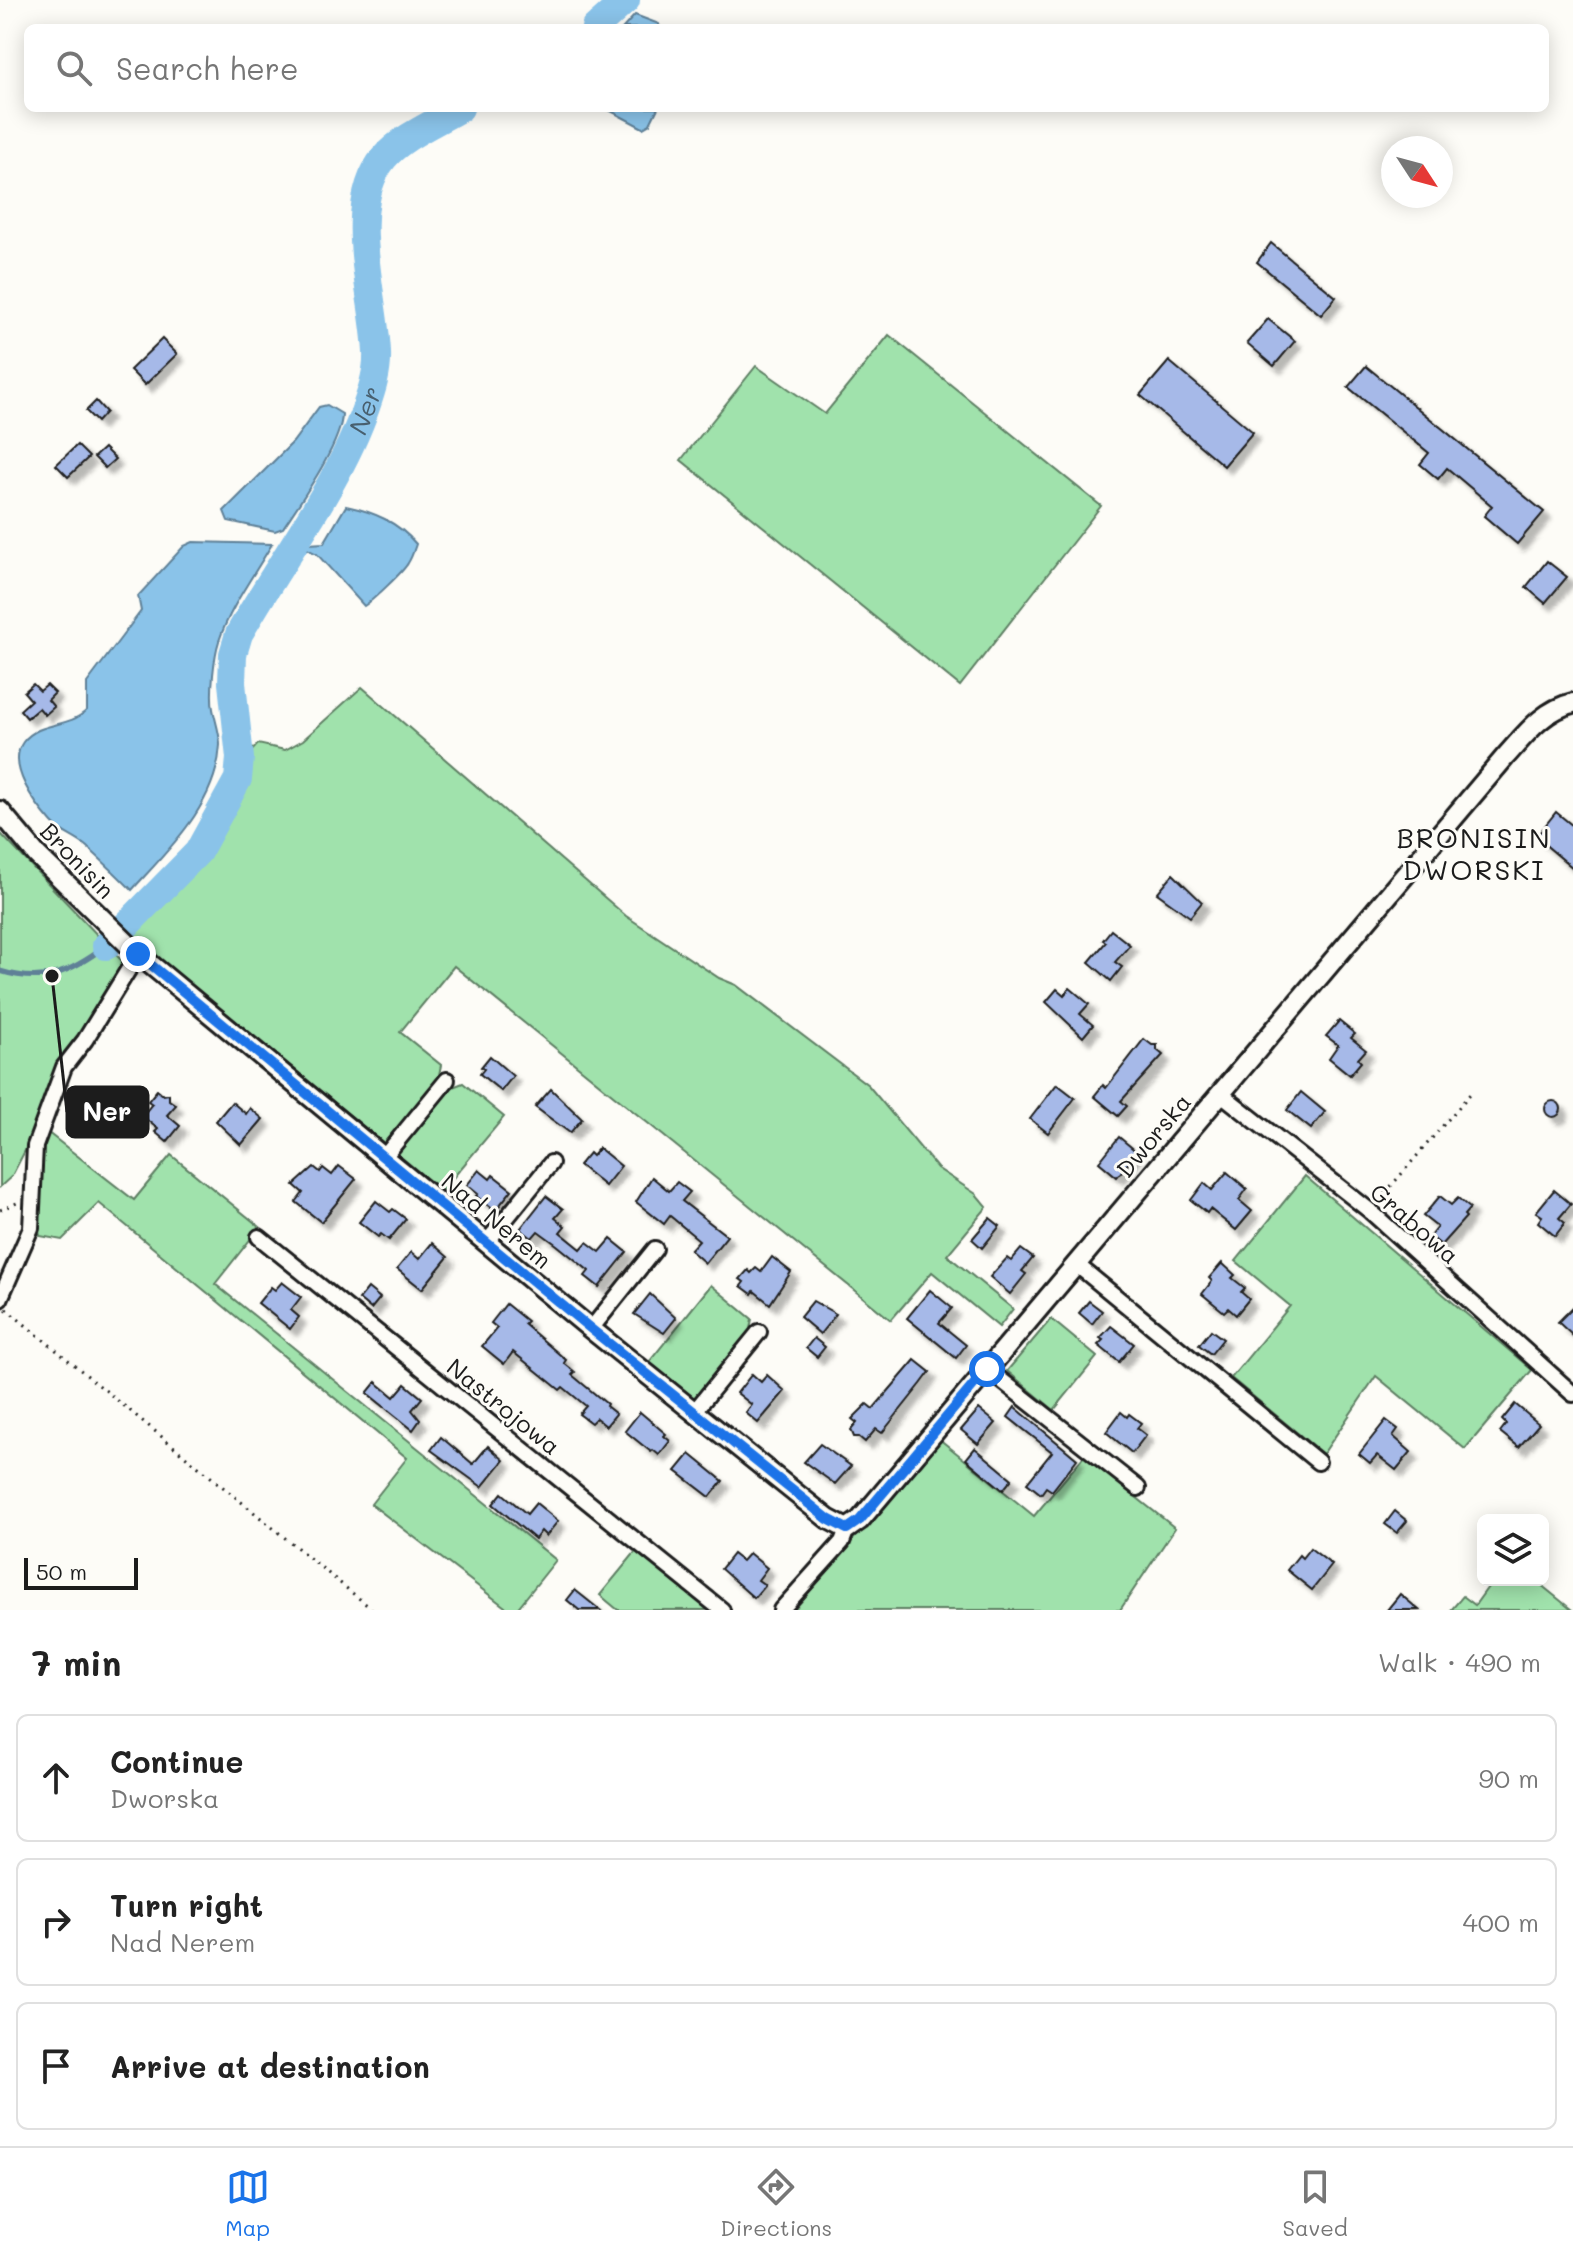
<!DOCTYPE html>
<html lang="en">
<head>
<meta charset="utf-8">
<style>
	:root { --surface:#fff; --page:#f6f6f6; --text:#222; --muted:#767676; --line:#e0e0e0; --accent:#1a73e8 }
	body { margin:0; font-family:Mali,sans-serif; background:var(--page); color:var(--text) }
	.controls { position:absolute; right:24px; bottom:24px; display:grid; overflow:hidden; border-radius:12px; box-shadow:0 4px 20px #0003 }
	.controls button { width:72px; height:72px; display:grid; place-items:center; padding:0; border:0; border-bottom:2px solid var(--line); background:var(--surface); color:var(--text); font:40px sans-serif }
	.compass { position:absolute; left:1381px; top:136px; width:72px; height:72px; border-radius:50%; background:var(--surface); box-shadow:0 4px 20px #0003; rotate:126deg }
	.scale { position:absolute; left:24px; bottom:20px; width:114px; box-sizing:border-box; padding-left:8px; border:4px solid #1c1c1c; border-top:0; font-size:22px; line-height:28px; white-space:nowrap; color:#1c1c1c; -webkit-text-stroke:6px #fdfcf7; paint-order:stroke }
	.stop { position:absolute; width:24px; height:24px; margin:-18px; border:6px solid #1a73e8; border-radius:50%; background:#fff }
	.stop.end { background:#1a73e8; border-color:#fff; box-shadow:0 2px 8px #0008 }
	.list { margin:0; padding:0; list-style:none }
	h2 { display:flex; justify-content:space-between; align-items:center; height:104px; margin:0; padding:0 32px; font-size:34px }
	h2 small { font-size:26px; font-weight:400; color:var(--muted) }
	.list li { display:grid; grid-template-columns:52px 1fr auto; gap:24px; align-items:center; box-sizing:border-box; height:128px; margin:0 16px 16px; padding:0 16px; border:2px solid var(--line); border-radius:12px }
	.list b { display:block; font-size:30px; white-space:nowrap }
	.list p { margin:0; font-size:26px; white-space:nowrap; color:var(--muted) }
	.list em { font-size:26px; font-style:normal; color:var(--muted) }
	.icon { flex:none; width:44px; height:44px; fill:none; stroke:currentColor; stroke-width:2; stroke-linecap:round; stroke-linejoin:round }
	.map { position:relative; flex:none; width:1573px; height:1610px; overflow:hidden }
	.search { position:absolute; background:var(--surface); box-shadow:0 4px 20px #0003; left:24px; right:24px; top:24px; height:88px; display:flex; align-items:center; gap:20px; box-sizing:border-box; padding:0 28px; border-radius:12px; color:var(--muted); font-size:30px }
	.sheet { height:536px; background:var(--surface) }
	nav { display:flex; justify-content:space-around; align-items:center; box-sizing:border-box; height:112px; border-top:2px solid var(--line); background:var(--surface); font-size:22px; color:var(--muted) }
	nav a { display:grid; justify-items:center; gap:4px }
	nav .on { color:var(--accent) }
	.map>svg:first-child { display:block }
	.green { fill:#a0e2ac; stroke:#5e7f64; stroke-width:2 }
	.water { fill:#8ac3e9; stroke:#5e8097; stroke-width:2 }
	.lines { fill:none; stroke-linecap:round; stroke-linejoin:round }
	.stream { stroke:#5e8097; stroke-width:5 }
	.river { stroke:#8ac3e9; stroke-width:28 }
	.building { fill:#a6b9e8; stroke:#1c1c1c; stroke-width:2; filter:url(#shadow) }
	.minor-casing { stroke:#1c1c1c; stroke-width:20 }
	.tertiary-casing { stroke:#1c1c1c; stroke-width:24 }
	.path { stroke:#1c1c1c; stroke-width:3; stroke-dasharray:2 6; stroke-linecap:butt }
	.minor { stroke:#fdfcf7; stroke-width:14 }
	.tertiary { stroke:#fdfcf7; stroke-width:18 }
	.route { stroke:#1a73e8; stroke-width:10 }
	.labels { text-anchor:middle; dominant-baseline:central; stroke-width:6; stroke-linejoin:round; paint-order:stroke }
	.street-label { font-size:24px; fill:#1c1c1c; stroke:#fdfcf7 }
	.water-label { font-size:26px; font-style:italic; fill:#485f6e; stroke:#fdfcf7 }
	.quarter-label { font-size:28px; letter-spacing:2px; fill:#1c1c1c; stroke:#fdfcf7 }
	.leader { fill:none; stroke:#1c1c1c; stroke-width:3 }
	.callout-dot { fill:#1c1c1c; stroke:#fdfcf7; stroke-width:3 }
	.callout { fill:#1c1c1c; stroke:#1c1c1c; stroke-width:3 }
	.callout-label { font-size:26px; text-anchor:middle; font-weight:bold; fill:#fff }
</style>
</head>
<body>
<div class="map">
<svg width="1573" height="1610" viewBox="0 0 1573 1610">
	<defs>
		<filter id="shadow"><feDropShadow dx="7" dy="7" stdDeviation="2" flood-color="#0004"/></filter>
	</defs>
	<rect width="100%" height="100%" fill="#fdfcf7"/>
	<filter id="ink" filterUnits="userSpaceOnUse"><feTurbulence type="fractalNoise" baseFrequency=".0125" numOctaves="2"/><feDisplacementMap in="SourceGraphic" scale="16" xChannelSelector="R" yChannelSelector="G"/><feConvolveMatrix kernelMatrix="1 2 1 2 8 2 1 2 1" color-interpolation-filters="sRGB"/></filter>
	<g filter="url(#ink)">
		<g class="green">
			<path d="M889,335L1101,506L960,686L681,460L756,366L825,414Z"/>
			<path d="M362,687L626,916L719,978L736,985L868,1085L937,1168L976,1194L987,1207L947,1255L1013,1309L999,1327L932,1272L891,1320L454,966L400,1032L441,1065L438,1080L385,1144L185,980L154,960L128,930L205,854L225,815L250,753L258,744L285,750L303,740Z"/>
			<path d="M0,833L124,963L95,1014L12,1176L0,1187Z"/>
			<path d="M463,1083L504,1117L442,1191L396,1153L450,1088Z"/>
			<path d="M47,1132L134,1200L171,1155L260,1227L215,1284L556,1560L516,1610H509L371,1504L407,1458L99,1203L62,1240L40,1236C31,1203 36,1164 47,1132Z"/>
			<path d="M1305,1176L1532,1370L1465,1449L1376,1376L1323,1454L1231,1378L1290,1306L1236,1261Z"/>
			<path d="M711,1285L752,1319L749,1334L695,1400L649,1362Z"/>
			<path d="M1051,1319L1097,1357L1054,1410L1007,1371Z"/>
			<path d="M938,1438L1034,1516L1084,1456L1175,1528L1120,1610H794Z"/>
			<path d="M637,1550L711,1610H618L600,1595Z"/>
			<path d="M1493,1580H1535L1572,1610H1451L1463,1596L1475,1605Z"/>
		</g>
		<g class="water">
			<path d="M635,15L659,24L660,28H623Z"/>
			<path d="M598,108H658L650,124L643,128L609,110Z"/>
			<path d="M327,405L342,414C342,443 300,502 283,528L275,531L228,521L224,511L293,442L319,407Z"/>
			<path d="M346,506C374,512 398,522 416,544C414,550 412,557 408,563C404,571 372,601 364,606L317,554L305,548L308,544L324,543Z"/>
			<path d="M193,542L272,544C254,575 230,607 219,641C214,656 210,694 213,709C215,720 220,733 220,745C217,804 169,849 132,890C117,875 103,861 87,847C77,838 61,833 52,823C36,805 6,766 23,742C40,720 68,729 87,710V683L141,611L138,596L184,546Z"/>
		</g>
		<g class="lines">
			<path class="stream" d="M0,971C45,985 71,972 106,946"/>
			<g class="river">
				<path d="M595,28L626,0"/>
				<path id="s1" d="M106,946L198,852L238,779L240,758L232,683L233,654L239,634C279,563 340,483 366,407C372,390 378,371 377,353C375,296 344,206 384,158C403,136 435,123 460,108"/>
			</g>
		</g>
		<g class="building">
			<path d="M1271,243L1336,297L1321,315L1257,262Z"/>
			<path d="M1268,319L1295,341L1274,366L1247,343Z"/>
			<path d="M162,339L177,354L145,385L130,370Z"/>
			<path d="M1169,361L1253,432L1224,466L1140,395Z"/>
			<path d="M1366,366L1544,512L1517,544L1484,516L1492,506L1447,468L1438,479L1420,464L1429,453L1348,387Z"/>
			<path d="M96,401L106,412L97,422L86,411Z"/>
			<path d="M77,445L89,457L68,477L56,465Z"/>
			<path d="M104,448L115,459L105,468L94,457Z"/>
			<path d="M1547,561L1567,577L1545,603L1526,587Z"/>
			<path d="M33,684L40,691L47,685L55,693L48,700L54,707L45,715L39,708L27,718L20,710L31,700L24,692Z"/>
			<path d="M1556,812L1573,826V868L1536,837Z"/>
			<path d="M1173,874L1202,902L1190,917L1157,893Z"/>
			<path d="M1111,930L1130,945L1115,962L1122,967L1111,981L1089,962L1106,942L1103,940Z"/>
			<path d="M1070,988L1089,1004L1080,1014L1093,1025L1083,1037L1046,1002L1057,989L1064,995Z"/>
			<path d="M1339,1021L1355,1034L1351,1038L1366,1050L1358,1059L1361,1062L1350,1075L1329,1058L1338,1045L1326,1036Z"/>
			<path d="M1144,1039L1152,1045H1157V1050L1163,1055L1121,1101L1127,1106L1118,1116L1094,1096L1103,1085L1106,1088Z"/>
			<path d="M490,1056L513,1076L501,1091L480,1074L484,1069L481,1067Z"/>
			<path d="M1057,1084L1075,1098L1048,1133L1030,1119Z"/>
			<path d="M551,1089L582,1119L570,1133L535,1107Z"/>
			<path d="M157,1090L163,1095L169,1094V1100L176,1105L167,1115L180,1126L167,1142L155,1132L158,1129L142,1116L152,1104L148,1101Z"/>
			<path d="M1301,1092L1325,1112L1311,1129L1287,1110Z"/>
			<circle cx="1553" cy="1109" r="8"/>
			<path d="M232,1102L246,1114L250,1108L263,1119L241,1145L216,1121Z"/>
			<path d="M1119,1137L1137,1152L1117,1177L1099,1162Z"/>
			<path d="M599,1148L621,1166L605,1186L579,1165L589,1153L592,1156Z"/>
			<path d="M339,1166L356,1179L321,1222L296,1202L303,1193L294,1185L314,1167L320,1172L323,1168L332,1175Z"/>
			<path d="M479,1170L490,1179L493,1175L512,1190L495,1211L476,1196L478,1194L467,1185Z"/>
			<path d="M1227,1172L1247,1189L1239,1200L1252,1211L1236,1230L1210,1209L1207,1213L1191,1200L1204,1183L1212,1190Z"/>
			<path d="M652,1177L669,1191L677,1182L690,1192L682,1201L727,1236L705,1263L690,1250L699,1240L670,1216L664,1224L636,1202Z"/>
			<path d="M1554,1190L1571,1204L1559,1218L1565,1223L1555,1236L1538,1222L1542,1216L1536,1212Z"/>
			<path d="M546,1196L563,1209L555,1218L565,1226L560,1232L581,1249L587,1242L600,1252L611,1239L627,1252L599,1287L585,1276L589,1271L557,1245L538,1231L532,1238L520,1229Z"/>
			<path d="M1440,1196L1451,1205L1458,1198L1470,1208L1464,1215L1466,1217L1441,1245L1430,1236L1437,1227L1423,1216Z"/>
			<path d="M376,1201L390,1212L393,1209L406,1219L389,1240L381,1234L378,1237L359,1222Z"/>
			<path d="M990,1218L1000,1226L982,1248L972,1239Z"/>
			<path d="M432,1243L448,1257L422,1289L397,1269L411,1252L419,1259Z"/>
			<path d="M1021,1249L1033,1258L1022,1271L1026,1274L1010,1294L990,1277L1007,1258L1011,1261Z"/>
			<path d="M772,1257L791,1272L770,1304L754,1291L752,1294L741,1286L744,1282L740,1279L748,1270L751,1273L756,1268L761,1272Z"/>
			<path d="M1222,1263L1235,1275L1232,1278L1245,1288L1241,1292L1249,1299L1236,1315L1228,1308L1224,1312L1202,1294L1212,1281L1209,1278Z"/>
			<path d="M282,1282L301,1297L291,1310L299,1317L290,1329L258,1303L271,1287L275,1290Z"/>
			<path d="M368,1288L380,1298L371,1309L359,1299Z"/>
			<path d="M930,1290L952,1308L939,1323L966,1345L956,1358L907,1318Z"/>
			<path d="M650,1294L676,1318L664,1333L634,1314Z"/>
			<path d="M813,1301L836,1314L820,1334L800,1317Z"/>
			<path d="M1089,1301L1102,1311L1092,1324L1079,1313Z"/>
			<path d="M506,1304L527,1321L524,1324L566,1360L564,1363L575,1372L572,1375L607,1404L606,1406L616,1414L606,1426L596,1418L591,1423L579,1414L586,1406L563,1387L560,1390L513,1352L504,1364L482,1346L497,1328L491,1323Z"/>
			<path d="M1573,1307V1336L1558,1322Z"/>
			<path d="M1111,1326L1134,1344L1119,1362L1098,1345L1103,1340L1100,1338Z"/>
			<path d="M1211,1330L1223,1339L1211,1354L1199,1345Z"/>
			<path d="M814,1338L825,1347L817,1357L806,1348Z"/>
			<path d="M915,1360L930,1372L921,1384L882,1433L876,1429L865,1442L859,1437H854L851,1430L857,1423L852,1419L867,1404L873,1409Z"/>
			<path d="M752,1374L761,1382L767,1375L785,1391L758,1423L746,1413L752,1405L737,1393Z"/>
			<path d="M376,1382L394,1397L405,1384L422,1398L412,1410L420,1420L413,1430L367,1393Z"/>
			<path d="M1515,1404L1539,1424L1519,1447L1500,1432L1506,1424L1502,1420Z"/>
			<path d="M1015,1407L1077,1459L1052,1491L1046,1487L1041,1494L1027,1483L1052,1452L1008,1417Z"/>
			<path d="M979,1409L996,1423L978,1444L961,1430Z"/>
			<path d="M640,1412L666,1434L664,1436L670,1441L659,1455L653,1450L651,1452L625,1431Z"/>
			<path d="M1121,1412L1127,1417L1129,1414L1141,1423L1137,1428L1146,1435L1132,1453L1106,1432Z"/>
			<path d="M1386,1420L1398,1429L1393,1436L1411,1452L1396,1470L1377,1455L1370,1463L1359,1454Z"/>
			<path d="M441,1437L473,1464L488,1446L504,1460L482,1487L431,1450Z"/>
			<path d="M820,1444L851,1466L835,1484L804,1462Z"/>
			<path d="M975,1448L1012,1479L1003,1490L966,1459Z"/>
			<path d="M690,1454L723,1481L710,1497L676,1471Z"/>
			<path d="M502,1493L527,1514L536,1503L558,1521L546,1536L541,1531L535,1539L493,1504Z"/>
			<path d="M1395,1511L1407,1521L1397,1533L1385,1524Z"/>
			<path d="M1310,1548L1332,1565L1312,1590L1287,1570L1299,1555L1302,1558Z"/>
			<path d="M749,1553L767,1568L758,1580L765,1585L754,1598L721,1569L733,1554L742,1561Z"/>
			<path d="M575,1590L600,1610H579L567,1600Z"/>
			<path d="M1400,1594L1419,1610H1387Z"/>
		</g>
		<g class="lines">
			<g class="minor-casing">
				<g id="minor">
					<path d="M1220,1093L1370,1211L1573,1394"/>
					<path d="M384,1157L447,1080"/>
					<path d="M259,1237L722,1610"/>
					<path d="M487,1242L551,1163"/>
					<path d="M1076,1264L1318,1462"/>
					<path d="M0,1299L31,1228L35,1146L64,1067L85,1040L138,954"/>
					<path d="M591,1329L655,1249"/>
					<path d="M987,1369L1138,1488"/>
					<path d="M694,1412L759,1332"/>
					<path d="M781,1610L842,1542L847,1529"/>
				</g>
			</g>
			<g class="tertiary-casing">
				<path id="tertiary" d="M0,811L37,855L138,954L591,1329L828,1519L847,1529L860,1520L1505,757C1525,735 1543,710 1573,703"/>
			</g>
			<g class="path">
				<path d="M1380,1199L1470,1094"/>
				<path d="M0,1210L19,1202"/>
				<path d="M6,1309L373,1610"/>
			</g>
			<use href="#minor" class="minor"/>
			<use href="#tertiary" class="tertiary"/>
		</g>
	</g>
	<g class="lines" filter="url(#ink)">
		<path class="route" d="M138,954L591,1329L828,1519L847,1529L860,1520L987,1369"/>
	</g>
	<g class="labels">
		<g class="street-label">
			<text transform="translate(78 860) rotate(46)">Bronisin</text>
			<text transform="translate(1153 1135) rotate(-50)">Dworska</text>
			<text transform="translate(497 1220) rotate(40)">Nad Nerem</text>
			<text transform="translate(1415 1223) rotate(41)">Grabowa</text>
			<text transform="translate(504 1406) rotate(39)">Nastrojowa</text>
		</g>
		<g class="water-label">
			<text stroke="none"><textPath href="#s1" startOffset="618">Ner</textPath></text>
		</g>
		<g class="quarter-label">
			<text x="1474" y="837">BRONISIN<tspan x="1474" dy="32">DWORSKI</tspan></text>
		</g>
	</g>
	<path class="leader" d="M52 976L67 1112"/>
	<circle class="callout-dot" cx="52" cy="976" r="8"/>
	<rect class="callout" x="67" y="1087" width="81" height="50" rx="8"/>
	<g class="callout-label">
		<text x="107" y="1121">Ner</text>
	</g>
</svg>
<div class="controls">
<button><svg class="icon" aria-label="layers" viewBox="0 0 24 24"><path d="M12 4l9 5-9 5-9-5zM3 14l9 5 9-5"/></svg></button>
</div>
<svg class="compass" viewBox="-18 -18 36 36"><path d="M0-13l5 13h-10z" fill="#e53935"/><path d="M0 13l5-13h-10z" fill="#767676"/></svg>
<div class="scale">50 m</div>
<div class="stop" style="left:987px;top:1369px"></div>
<div class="stop end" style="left:138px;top:954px"></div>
<div class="search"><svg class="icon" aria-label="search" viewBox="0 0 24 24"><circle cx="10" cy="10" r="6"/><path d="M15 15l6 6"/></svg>Search here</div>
</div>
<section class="sheet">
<h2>7 min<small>Walk · 490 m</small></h2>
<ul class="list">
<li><svg class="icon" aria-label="ahead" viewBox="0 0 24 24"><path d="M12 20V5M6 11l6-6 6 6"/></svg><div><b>Continue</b><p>Dworska</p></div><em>90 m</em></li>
<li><svg class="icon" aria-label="right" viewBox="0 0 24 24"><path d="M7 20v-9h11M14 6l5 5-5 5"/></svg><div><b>Turn right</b><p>Nad Nerem</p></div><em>400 m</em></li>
<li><svg class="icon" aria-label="arrive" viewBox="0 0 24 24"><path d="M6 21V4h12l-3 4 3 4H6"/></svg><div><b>Arrive at destination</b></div></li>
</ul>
</section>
<nav>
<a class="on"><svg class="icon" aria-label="map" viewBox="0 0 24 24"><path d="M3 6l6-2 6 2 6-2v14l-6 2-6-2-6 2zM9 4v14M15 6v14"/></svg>Map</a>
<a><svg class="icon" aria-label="directions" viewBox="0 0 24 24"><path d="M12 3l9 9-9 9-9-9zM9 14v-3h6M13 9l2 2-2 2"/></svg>Directions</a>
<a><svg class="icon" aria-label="saved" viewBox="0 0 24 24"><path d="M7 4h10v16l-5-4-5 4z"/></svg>Saved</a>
</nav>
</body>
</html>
